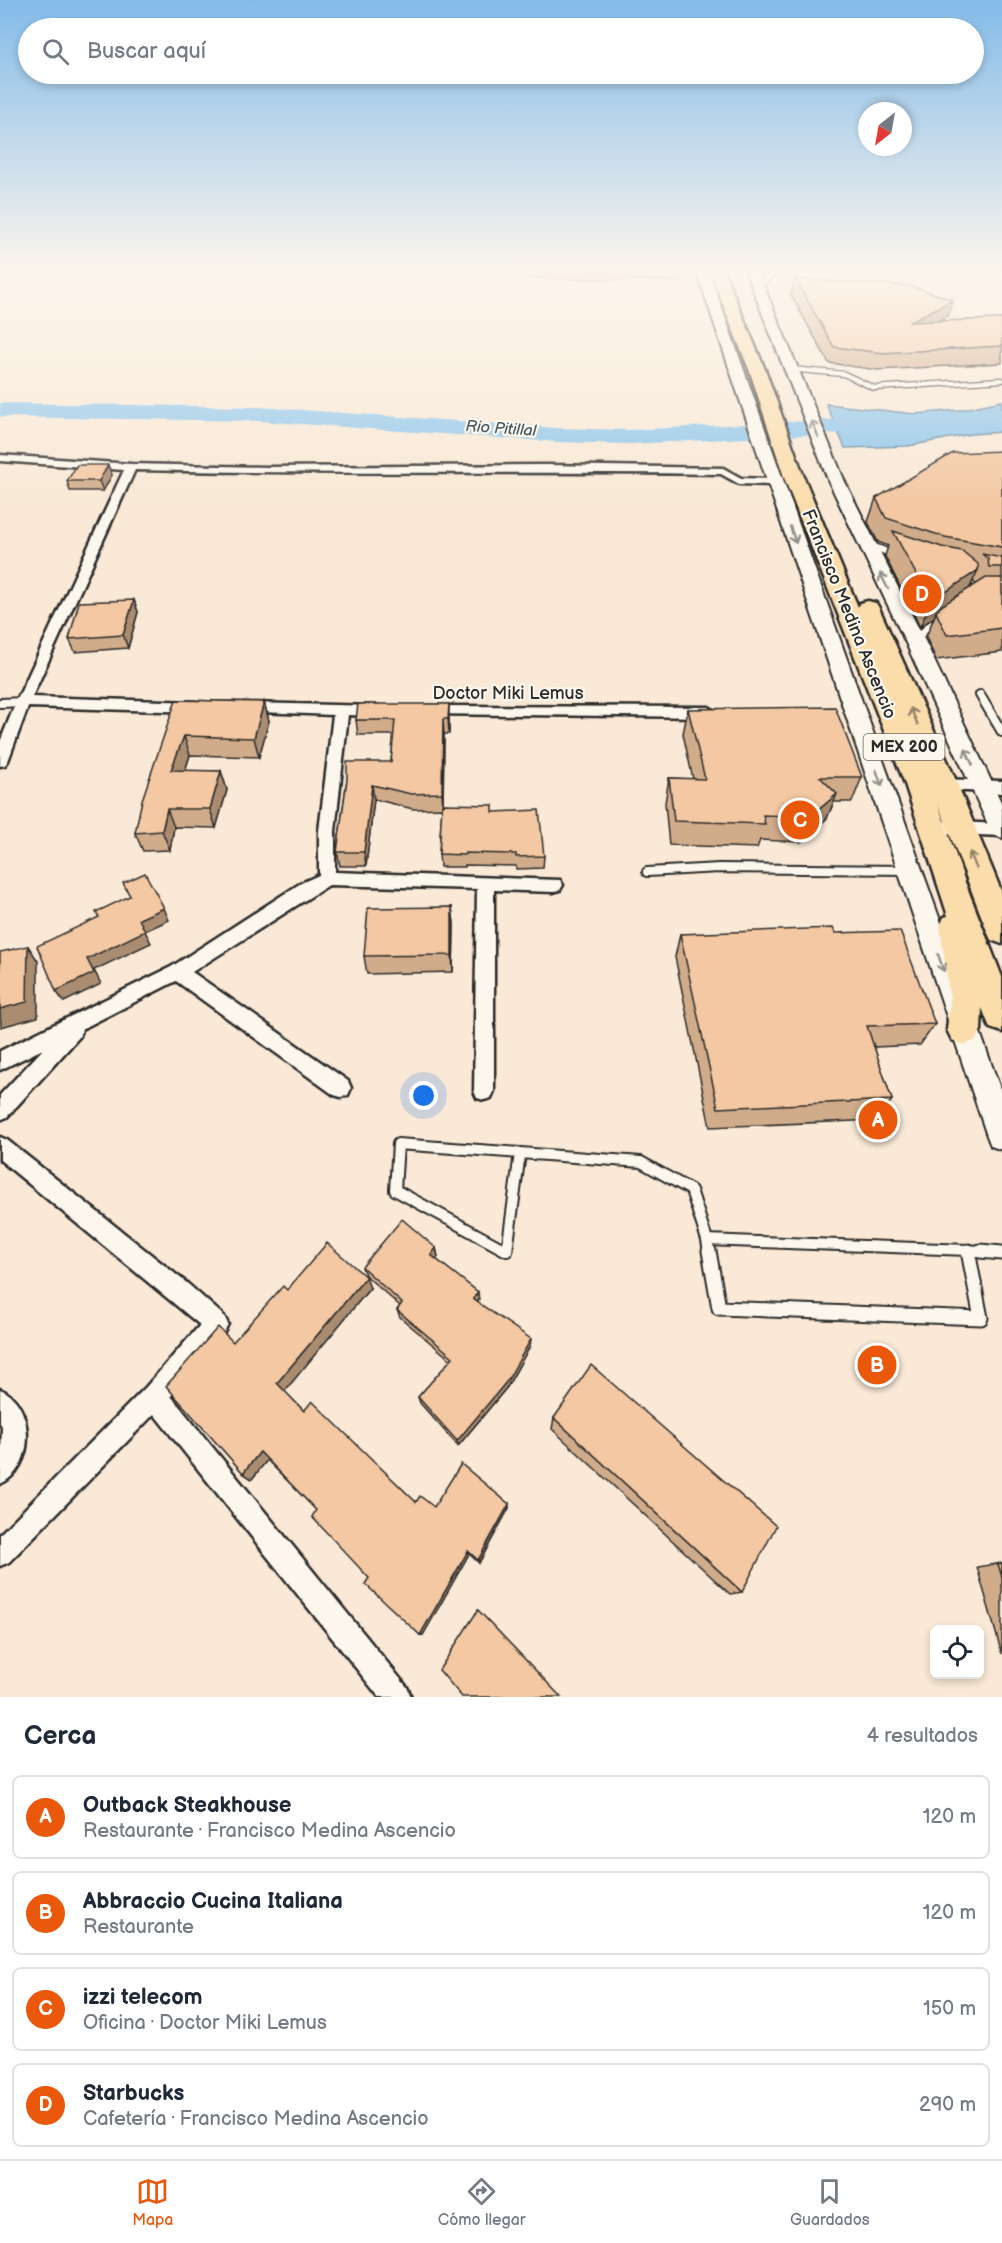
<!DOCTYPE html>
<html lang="es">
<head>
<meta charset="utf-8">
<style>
	:root { --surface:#fff; --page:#f6f6f7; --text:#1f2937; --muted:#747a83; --line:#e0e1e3; --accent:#ea580c }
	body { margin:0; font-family:"Balsamiq Sans",sans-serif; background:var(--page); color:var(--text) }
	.controls { position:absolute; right:18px; bottom:18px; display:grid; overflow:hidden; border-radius:9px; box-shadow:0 3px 9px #0003 }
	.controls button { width:54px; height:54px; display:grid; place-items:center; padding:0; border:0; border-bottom:2px solid var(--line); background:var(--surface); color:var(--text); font:30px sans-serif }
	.compass { position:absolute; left:858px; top:102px; width:54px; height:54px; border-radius:50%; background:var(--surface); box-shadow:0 3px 9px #0003; rotate:211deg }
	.you { position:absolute; left:424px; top:1096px; width:21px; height:21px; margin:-15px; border:4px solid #fff; border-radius:50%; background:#1a73e8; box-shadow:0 0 0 9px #1a73e833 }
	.badge { display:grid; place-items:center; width:39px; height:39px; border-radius:50%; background:var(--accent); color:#fff; font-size:20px; font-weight:700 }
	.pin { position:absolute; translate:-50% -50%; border:3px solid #fff; box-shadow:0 2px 6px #0006 }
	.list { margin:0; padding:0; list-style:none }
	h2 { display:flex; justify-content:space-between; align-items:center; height:78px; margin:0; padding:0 24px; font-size:26px }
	h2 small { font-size:20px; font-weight:400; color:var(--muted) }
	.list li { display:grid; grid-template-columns:39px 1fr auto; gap:18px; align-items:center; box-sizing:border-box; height:84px; margin:0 12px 12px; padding:0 12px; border:2px solid var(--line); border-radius:9px }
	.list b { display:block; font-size:22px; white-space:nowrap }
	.list p { margin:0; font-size:20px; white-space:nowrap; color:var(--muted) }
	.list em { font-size:20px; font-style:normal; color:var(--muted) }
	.icon { flex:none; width:33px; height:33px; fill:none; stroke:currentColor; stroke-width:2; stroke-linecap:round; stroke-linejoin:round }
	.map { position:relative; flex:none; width:1002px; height:1697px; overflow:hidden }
	.search { position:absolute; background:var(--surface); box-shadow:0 3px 9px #0003; left:18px; right:18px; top:18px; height:66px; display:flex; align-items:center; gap:15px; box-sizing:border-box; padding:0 21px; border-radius:33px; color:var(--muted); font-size:22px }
	.sheet { height:462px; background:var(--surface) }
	nav { display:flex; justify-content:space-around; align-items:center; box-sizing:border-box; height:84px; border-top:2px solid var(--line); background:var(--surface); font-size:16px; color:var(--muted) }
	nav a { display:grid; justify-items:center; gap:3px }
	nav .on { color:var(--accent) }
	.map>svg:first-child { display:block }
	.water { fill:#8cc5eb; stroke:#65879e; stroke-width:1.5 }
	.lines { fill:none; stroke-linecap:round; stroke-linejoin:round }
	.river { fill:#8cc5eb; fill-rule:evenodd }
	.service-far4-casing { stroke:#2b2b2b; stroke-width:7 }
	.service-far3-casing { stroke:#2b2b2b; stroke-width:9 }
	.service-far2-casing { stroke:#2b2b2b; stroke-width:12 }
	.service-far1-casing { stroke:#2b2b2b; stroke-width:14 }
	.service-casing { stroke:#2b2b2b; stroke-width:17 }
	.minor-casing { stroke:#2b2b2b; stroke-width:5 }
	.secondary-casing { stroke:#2b2b2b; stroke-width:4 }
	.trunk-casing { stroke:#2b2b2b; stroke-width:5 }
	.service-far4 { stroke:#fbf7ec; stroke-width:4.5 }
	.service-far3 { stroke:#fbf7ec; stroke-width:6 }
	.service-far2 { stroke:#fbf7ec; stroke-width:8 }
	.service-far1 { stroke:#fbf7ec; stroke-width:10 }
	.service { stroke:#fbf7ec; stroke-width:13 }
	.minor { fill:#fbf7ec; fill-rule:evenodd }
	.secondary { fill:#fbf7ec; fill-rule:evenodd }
	.trunk { fill:#fbddab; fill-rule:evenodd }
	.wall { fill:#d1ac8b; stroke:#2b2b2b; stroke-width:1.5; fill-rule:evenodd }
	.shaded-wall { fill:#aa8c71; stroke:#2b2b2b; stroke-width:1.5 }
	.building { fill:#f3c8a2; stroke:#2b2b2b; stroke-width:1.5 }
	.oneway { stroke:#93918c }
	.oneway2 { stroke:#93846b }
	.labels { text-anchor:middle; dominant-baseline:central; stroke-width:4.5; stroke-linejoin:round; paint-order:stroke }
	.far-water-label { font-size:16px; font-style:italic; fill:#485965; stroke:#fbf7ec }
	.shield { fill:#fbf7ec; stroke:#696865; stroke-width:1.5 }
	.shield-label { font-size:16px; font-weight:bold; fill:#2b2b2b }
	.street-label { font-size:18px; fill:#2b2b2b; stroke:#fbf7ec }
</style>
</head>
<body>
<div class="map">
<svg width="1002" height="1697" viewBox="0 0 1002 1697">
	<rect width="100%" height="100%" fill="#f9e9d6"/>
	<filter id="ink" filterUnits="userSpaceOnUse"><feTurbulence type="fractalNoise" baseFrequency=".0167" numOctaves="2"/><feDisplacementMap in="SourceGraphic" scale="12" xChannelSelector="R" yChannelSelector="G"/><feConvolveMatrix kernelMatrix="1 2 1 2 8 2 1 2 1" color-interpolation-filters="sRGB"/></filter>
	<g filter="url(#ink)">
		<path class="water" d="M1002,401V432L971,434L908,446L845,448L826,404L915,414L959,410Z"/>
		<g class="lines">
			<path class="river" d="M0,403L259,407L557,428L629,430L885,417L893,419L897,424L893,429L885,431L629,444L557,442L259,421L0,417Z"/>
			<g class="service-far4-casing">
				<g id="service-far4">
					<path d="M758,286L773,274L771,272"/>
					<path d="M790,369L844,374L874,388L1002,380"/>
				</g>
			</g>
			<g class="service-far3-casing">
				<g id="service-far3">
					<path d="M870,545L897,556"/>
					<path d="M917,640L927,627L939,619"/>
				</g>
			</g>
			<g class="service-far2-casing">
				<g id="service-far2">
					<path d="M916,641L918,639"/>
					<path d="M980,695L1002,732"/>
					<path d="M0,703L23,702"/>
					<path d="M647,872L719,868L908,870"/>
				</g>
			</g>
			<g class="service-far1-casing">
				<g id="service-far1">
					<path d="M398,1144L520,1153L507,1251L395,1190Z"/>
					<path d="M520,1153L641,1162L691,1190L707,1240"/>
					<path d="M968,1250L997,1253"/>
					<path d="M968,1250V1253"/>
					<path d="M709,1253L707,1240L968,1250"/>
				</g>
			</g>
			<g class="service-casing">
				<g id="service">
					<path d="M709,1251L719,1308L981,1318L968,1251"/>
					<path d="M980,1251L1002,1253"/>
				</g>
			</g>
			<g class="minor-casing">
				<g id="minor">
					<path d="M0,455L131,464L267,467L546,465L723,468L741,478L774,479L780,482L774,485L739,484L721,474C525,471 330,475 135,470L32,697L197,702L204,707L197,712L28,707L8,761L5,765L0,766V742L16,702L124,470L0,461Z"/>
					<path d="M243,703L379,706L386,711L379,716L348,715L335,831V872L560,880L563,885L560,890L554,892L494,890V1091L491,1098L484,1100L477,1098L474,1091L477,889L329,885L192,972L348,1081L351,1088L348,1095L341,1097L334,1095L176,981L82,1029L80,1036L7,1117L0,1120V1095L43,1049L0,1070V1051L171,967L301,883L319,875V831L333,715L238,711L236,708Z"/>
					<path d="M426,706L709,707L716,712L709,717L421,714L419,711Z"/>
					<path d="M937,779L1002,781V793L931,789L929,785L931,781Z"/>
					<path d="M932,821L1002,824V836L932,833L926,831L924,827L926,823Z"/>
					<path d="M0,1137L7,1140L188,1284L224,1316L228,1324L224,1332L171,1396L407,1687L411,1697H379L154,1414L9,1562L0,1566V1534L146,1387L200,1325L0,1160Z"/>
					<path d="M0,1389C36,1404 36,1469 0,1484L2,1426L0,1423Z"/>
				</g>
			</g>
			<g class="secondary-casing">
				<g id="secondary">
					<path d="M697,272H709L1002,1094V1150L991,1146L987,1136Z"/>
					<path d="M746,272H758L845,482L925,641L1002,804V838L994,835L990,829L905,641L829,482Z"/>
				</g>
			</g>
			<g class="trunk-casing">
				<path id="trunk" d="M710,272H724L766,372L805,480L858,607L860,603L868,601L876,603L879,608L954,776L1002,893V944L991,940L987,931L937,801L965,882L1002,977V1032L990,1028L982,1008L981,1030L976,1040L964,1045L952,1040L947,1030L950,1000L940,926L944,917L948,916L905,784L785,480L750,372Z"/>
			</g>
			<use href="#service-far4" class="service-far4"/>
			<use href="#service-far3" class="service-far3"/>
			<use href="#service-far2" class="service-far2"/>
			<use href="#service-far1" class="service-far1"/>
			<use href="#service" class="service"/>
			<use href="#minor" class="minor"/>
			<use href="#secondary" class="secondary"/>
			<use href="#trunk" class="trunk"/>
		</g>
		<g class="wall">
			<path d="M523,272H683L682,281L523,278Z"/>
			<path d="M795,279L948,316L939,321L1002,319V363L878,370L829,363L791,295Z"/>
			<path d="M1002,451V652L936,660L926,637L934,617L920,627L885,556L888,546L878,542L868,522L876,498ZM973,581L976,584L971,587Z"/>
			<path d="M112,475L103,491H70L67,481Z"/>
			<path d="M134,600L138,612L128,648L75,652L69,639Z"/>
			<path d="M176,700L264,702L269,721L259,757L190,755L185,771H221L227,790L216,828L174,827L170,850L143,851L135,833Z"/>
			<path d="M688,709L862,777L852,802H834L827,818L801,842L760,840L757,848L669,845L665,803L669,778L693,779L683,734Z"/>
			<path d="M449,718V734H444L443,804L493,812L544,856L543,868L516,869V866L465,865V867H440L439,854L442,808L413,809L374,799L366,866H340L337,852L347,779L391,762L394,735H358L356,720Z"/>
			<path d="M452,907L454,924L453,972L367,974L364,956Z"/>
			<path d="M835,933L935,1024L920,1045L874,1047L892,1100L878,1120L710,1127L675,957L680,934Z"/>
			<path d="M436,1248L438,1257L436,1259L479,1300L477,1302L530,1346L507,1387L458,1446L420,1403L418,1397L451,1360L400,1317L397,1310L400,1306L365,1275L362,1267Z"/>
			<path d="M370,1288L284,1391L304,1411L416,1502L434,1507L509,1508L479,1563L469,1554L423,1635H420L369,1578L316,1510L267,1460L252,1479L243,1473L233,1342L287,1290Z"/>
			<path d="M554,1418L742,1592L730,1594L552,1429Z"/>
			<path d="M1002,1563V1654L977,1567Z"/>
		</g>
		<g class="shaded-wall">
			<path d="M953,300L948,316L904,338L909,322Z"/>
			<path d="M108,465L112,475L103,491L99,481Z"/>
			<path d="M978,570L967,594L936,612L934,617L920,627L931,602Z"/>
			<path d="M134,600L138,612L128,648L123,635Z"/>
			<path d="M264,702L269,721L259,757L254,738Z"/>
			<path d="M449,704V734L448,719Z"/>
			<path d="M443,719L444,734L443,808L442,793Z"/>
			<path d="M184,736L190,755L179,789L171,770Z"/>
			<path d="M221,771L227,790L216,828L210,809Z"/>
			<path d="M372,785L374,799L366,866L364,852Z"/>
			<path d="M837,794L827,818L801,842L810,817Z"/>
			<path d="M167,809L174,827L170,850L162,831Z"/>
			<path d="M452,907L454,924L453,972L452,955Z"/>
			<path d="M164,908L169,920L145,931L151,943L94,970L101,984L64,1002L56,991L87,959L139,919Z"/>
			<path d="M28,946L38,961V1017L1,1027L0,1009Z"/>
			<path d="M436,1248L438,1257L432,1263L431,1255Z"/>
			<path d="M366,1277L370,1288L284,1392L277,1383Z"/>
			<path d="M478,1292L479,1300L474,1307L473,1299Z"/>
			<path d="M531,1339L530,1346L507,1387L458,1446L457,1441Z"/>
			<path d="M260,1452L268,1459L252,1479L243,1473Z"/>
			<path d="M509,1504V1508L479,1563L478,1560Z"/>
			<path d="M468,1551L469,1554L423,1635H420Z"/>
		</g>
		<g class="building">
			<path d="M795,279L911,286L953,300L909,322L1002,319V346L883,353L834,347Z"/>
			<path d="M1002,451V547L945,537L886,518L876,498L953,453Z"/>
			<path d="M77,465H108L99,481H67Z"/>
			<path d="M893,531L942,547L962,551L978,564V570L931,602Z"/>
			<path d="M982,554L1002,558V567H989L988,559Z"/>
			<path d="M986,578H1002V628L947,635L936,612L941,606Z"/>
			<path d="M134,600L123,635L69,639L79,602Z"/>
			<path d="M176,700L264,702L254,738L184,736L171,770L221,771L210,809H167L162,831L135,833L142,800Z"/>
			<path d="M358,704H449L448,719H443L442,793L411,794L372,785L364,852H337L347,779V762H391L395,720H356Z"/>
			<path d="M835,707L862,777H820L837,794L810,817L763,815L765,824L674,821L669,778L705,779L688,709Z"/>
			<path d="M442,804L493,805V812L539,810L544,856L516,857V854L465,853V855L439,854Z"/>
			<path d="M145,873L164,908L139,919L145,931L87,959L94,973L56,991L37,946L99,917L96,912L130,896L123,883Z"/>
			<path d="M452,907V955L364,956L368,908Z"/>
			<path d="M833,928L835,933L900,931L935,1024L867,1026L892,1100L718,1108L680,934Z"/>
			<path d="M28,946L27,1002L0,1009V952Z"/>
			<path d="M402,1219L436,1248L431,1255L478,1292L473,1299L531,1339L507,1381L457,1441L418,1397L453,1357L397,1310L402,1303L362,1267Z"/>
			<path d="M327,1243L366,1277L277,1383L304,1411L312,1401L416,1502L420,1496L434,1507L461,1464L509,1504L478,1560L468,1551L420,1635L365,1584L369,1578L312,1517L316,1510L260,1452L243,1473L166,1386L218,1327L233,1342L283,1286L287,1290Z"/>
			<path d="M591,1365L776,1526L742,1592L554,1418Z"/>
			<path d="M1002,1563V1577L998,1564Z"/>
			<path d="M478,1610L561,1697H462L439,1670Z"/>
		</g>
		<defs><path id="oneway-shaft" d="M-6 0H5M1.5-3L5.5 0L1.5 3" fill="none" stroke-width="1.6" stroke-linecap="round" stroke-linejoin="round" transform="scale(1.5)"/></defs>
		<g class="oneway">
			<use href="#oneway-shaft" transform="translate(815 429) rotate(-112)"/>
			<use href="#oneway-shaft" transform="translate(793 535) rotate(71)"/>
			<use href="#oneway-shaft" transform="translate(884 581) rotate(-117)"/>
			<use href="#oneway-shaft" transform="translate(969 757) rotate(-115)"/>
			<use href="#oneway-shaft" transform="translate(879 778) rotate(71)"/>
			<use href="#oneway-shaft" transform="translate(941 963) rotate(71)"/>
		</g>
		<g class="oneway2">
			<use href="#oneway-shaft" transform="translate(914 716) rotate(-113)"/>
			<use href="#oneway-shaft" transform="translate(973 860) rotate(-112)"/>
		</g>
	</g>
	<linearGradient id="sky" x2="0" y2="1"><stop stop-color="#83bbe9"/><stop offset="0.53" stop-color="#fcf5ed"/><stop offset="1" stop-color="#fcf5ed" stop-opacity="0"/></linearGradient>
	<rect width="1002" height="509" fill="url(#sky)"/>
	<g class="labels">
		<g class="far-water-label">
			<text transform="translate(501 429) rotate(4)">Rio Pitillal</text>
		</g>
		<rect class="shield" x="863.5" y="734" width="81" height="26" rx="4.5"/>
		<g class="shield-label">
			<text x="904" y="747">MEX 200</text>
		</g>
		<g class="street-label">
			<text transform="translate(849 614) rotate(68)">Francisco Medina Ascencio</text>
			<text x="508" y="693">Doctor Miki Lemus</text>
		</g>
	</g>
</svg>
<div class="controls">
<button><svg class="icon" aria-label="locate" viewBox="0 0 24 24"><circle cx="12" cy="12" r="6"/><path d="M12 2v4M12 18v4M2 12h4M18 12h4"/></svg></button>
</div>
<svg class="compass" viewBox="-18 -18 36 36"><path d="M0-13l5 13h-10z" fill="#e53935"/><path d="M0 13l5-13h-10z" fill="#747a83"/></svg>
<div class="you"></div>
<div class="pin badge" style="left:878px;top:1120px">A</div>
<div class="pin badge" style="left:877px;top:1365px">B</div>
<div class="pin badge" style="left:800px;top:820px">C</div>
<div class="pin badge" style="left:922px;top:594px">D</div>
<div class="search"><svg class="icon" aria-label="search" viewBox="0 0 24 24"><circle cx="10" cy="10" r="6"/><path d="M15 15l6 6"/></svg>Buscar aquí</div>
</div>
<section class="sheet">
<h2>Cerca<small>4 resultados</small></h2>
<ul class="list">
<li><span class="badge">A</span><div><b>Outback Steakhouse</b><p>Restaurante · Francisco Medina Ascencio</p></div><em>120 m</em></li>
<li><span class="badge">B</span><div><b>Abbraccio Cucina Italiana</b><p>Restaurante</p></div><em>120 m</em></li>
<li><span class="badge">C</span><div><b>izzi telecom</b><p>Oficina · Doctor Miki Lemus</p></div><em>150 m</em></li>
<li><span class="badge">D</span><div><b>Starbucks</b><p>Cafetería · Francisco Medina Ascencio</p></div><em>290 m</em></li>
</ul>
</section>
<nav>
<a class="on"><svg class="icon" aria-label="map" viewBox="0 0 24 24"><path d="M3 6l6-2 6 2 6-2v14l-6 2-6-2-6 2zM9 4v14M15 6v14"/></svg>Mapa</a>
<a><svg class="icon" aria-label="directions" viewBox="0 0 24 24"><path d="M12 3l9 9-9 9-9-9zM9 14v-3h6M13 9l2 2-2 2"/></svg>Cómo llegar</a>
<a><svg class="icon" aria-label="saved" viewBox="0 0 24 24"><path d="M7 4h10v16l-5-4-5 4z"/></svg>Guardados</a>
</nav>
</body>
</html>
